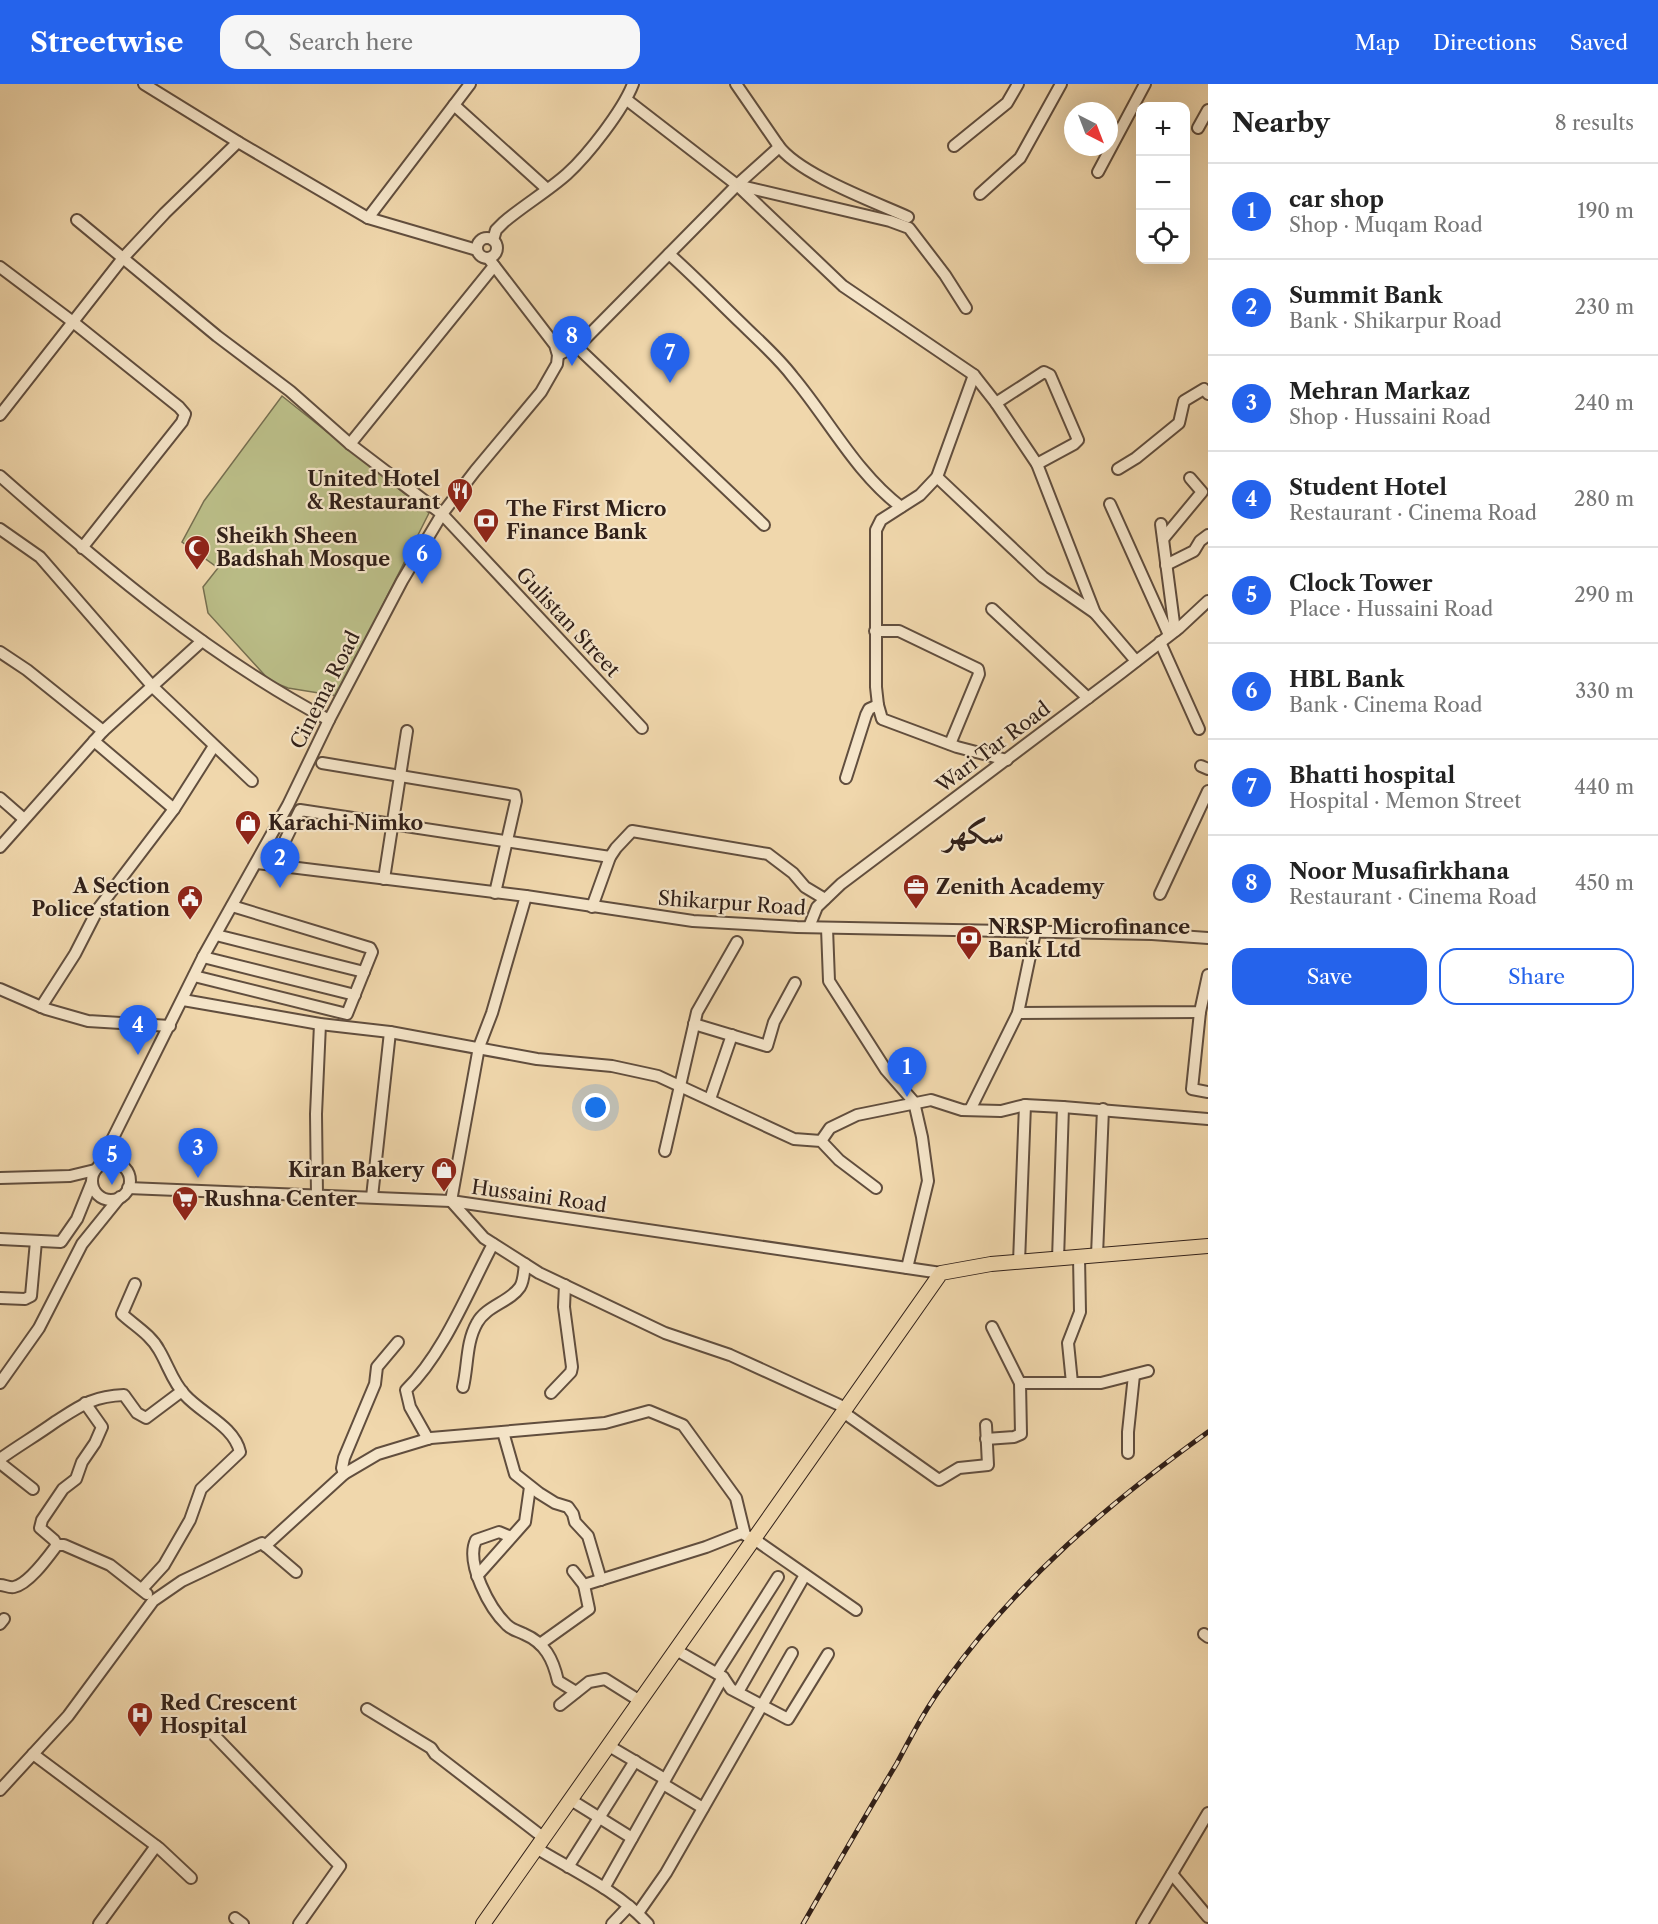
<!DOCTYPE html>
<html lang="en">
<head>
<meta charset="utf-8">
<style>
	:root { --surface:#fff; --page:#f6f6f6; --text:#222; --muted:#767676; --line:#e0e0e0; --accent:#2563eb }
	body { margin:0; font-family:"Libre Caslon Text",Amiri,serif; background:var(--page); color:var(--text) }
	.controls { position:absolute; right:18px; top:18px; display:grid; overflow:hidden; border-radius:12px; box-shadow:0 6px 24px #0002 }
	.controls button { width:54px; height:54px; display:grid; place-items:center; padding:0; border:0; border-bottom:2px solid var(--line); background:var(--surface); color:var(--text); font:30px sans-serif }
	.compass { position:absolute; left:1064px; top:18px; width:54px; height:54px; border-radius:50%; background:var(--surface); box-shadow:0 6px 24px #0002; rotate:138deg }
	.you { position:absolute; left:596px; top:1024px; width:21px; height:21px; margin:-15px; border:4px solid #fff; border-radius:50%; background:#1a73e8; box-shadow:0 0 0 9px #1a73e833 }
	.badge { display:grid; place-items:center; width:39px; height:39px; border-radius:50%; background:var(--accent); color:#fff; font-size:20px; font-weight:700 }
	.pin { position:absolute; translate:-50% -50px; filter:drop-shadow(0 2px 3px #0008) }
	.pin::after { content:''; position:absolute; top:32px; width:21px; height:18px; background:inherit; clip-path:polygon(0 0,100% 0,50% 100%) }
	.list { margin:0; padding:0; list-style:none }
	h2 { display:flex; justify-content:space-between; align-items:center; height:78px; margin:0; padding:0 24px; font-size:26px }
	h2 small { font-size:20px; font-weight:400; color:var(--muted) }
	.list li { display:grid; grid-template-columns:39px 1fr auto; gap:18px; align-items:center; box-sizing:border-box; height:96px; padding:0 24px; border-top:2px solid var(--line) }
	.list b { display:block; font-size:22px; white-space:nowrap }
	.list p { margin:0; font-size:20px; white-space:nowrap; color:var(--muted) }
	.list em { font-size:20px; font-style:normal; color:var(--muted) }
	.actions { display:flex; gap:12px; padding:18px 24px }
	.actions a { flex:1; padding:14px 0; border:2px solid var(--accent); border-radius:18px; text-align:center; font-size:21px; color:var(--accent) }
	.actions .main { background:var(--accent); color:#fff }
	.icon { flex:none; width:33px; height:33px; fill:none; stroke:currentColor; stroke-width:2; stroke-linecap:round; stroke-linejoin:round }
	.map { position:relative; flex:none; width:1208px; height:1840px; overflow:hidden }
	header { display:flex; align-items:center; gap:36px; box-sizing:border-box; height:84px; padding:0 30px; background:var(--accent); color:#fff }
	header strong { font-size:28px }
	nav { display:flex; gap:33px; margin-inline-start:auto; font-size:21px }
	.search { width:420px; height:54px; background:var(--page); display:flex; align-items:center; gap:15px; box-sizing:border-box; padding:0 21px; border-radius:18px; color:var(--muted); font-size:22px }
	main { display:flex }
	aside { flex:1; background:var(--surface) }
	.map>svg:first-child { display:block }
	.green { fill:#bbbe88; stroke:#766f50; stroke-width:1.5 }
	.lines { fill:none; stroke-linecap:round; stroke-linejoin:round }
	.minor-casing { stroke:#614e3e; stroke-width:14 }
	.major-casing { stroke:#312019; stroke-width:16 }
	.minor { stroke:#f5e5c9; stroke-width:10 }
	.major { stroke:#f0d7ac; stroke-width:14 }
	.rail-casing { stroke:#312019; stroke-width:5 }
	.rail { stroke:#f5e5c9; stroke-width:3; stroke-dasharray:9; stroke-linecap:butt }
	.labels { text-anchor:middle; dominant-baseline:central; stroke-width:4.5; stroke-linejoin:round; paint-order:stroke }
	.poi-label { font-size:20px; font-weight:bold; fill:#312019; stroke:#f5e5c9; text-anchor:start }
	.street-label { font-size:20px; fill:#312019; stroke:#f5e5c9 }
	.town-label { font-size:32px; font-weight:bold; fill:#312019; stroke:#f5e5c9 }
</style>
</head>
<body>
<header>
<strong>Streetwise</strong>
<div class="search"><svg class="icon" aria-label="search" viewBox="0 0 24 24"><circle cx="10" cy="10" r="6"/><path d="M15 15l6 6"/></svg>Search here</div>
<nav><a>Map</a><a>Directions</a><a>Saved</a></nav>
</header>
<main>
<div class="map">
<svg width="1208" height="1840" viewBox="0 0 1208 1840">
	<rect width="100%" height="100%" fill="#f0d7ac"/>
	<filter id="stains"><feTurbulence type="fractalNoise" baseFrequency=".00333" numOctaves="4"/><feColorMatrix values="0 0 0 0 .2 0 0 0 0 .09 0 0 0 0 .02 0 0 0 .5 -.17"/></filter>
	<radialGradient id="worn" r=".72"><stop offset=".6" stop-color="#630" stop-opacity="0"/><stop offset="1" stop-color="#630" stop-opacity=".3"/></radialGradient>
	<path class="green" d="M282,312L429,429L337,612L288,604L270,597L208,529L203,503L218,484L182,458L204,417Z"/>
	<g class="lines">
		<g class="minor-casing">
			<g id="minor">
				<path d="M144,0L238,58L368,134L477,166"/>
				<path d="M736,0C750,20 764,41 778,61C798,90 875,118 908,133"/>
				<path d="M627,16L737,101L843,202L974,291L996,319L1037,380L1095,529"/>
				<path d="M454,21L547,105"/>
				<path d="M1198,44L1208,26"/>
				<path d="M954,62L1007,19L1018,0"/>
				<path d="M1098,88L1145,0"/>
				<path d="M737,101L890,137L909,144L945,191L966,224"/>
				<path d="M980,110L1020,74L1061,0"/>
				<path d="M368,134L470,0"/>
				<path d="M77,136L217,252L290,307L350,360L442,430L642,644"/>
				<circle cx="487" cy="164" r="10"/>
				<path d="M493,156L496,146L504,138C524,121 548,107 567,90C588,71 623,26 633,0"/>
				<path d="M669,170C694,192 718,217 742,240C759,257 778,273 793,293C829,336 856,389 901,423"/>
				<path d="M0,183L73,238L179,323L185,330L182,338L82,464"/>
				<path d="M576,262L764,441"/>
				<path d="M558,271L576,262L586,254L737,101L777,65L778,61"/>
				<path d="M974,291L937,393L920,411L881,436L876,446V603L878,621L882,635L957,663L1007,676"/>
				<path d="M996,319L1044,288L1050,291L1078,356L1074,360L1037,380"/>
				<path d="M0,331L123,174L165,129L238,58"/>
				<path d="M350,360L494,182"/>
				<path d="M1118,385L1136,374L1179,339L1184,317L1204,305L1208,310"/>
				<path d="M0,392C102,482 208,572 329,636"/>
				<path d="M937,393L1043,493L1095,529L1136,577"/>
				<path d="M1110,420L1169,551"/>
				<path d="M1161,440L1175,547"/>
				<path d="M0,445L40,473L153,603L252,697"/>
				<path d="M1163,455L1202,408L1190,394"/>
				<path d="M1166,481L1194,467L1200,457L1208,451"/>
				<path d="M992,525L1088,614"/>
				<path d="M875,547H899L978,585L979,590L950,660"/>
				<path d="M1160,558L1199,645"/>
				<path d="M0,568L27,586L103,647"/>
				<path d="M94,657L174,725"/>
				<path d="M322,679L515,711L516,717L495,809"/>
				<path d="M1201,682L1208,685"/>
				<path d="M846,694L866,631L869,625L878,621"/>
				<path d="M0,714L24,735"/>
				<path d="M0,763L103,647L202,557"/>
				<path d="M257,779L526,812L693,837L797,843L1152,850L1208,854"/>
				<path d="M273,781L300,726L610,773"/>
				<path d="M384,795L407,647"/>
				<path d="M1160,810L1208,707"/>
				<path d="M526,812L492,929L479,963L451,1117L484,1154L539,1189L665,1249L730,1271L846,1324"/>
				<path d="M592,823L610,773L616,764L632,747L768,770L793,789L805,803L825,815"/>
				<path d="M809,843L817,823L841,800L1121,589L1179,544L1208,517"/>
				<path d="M827,844L829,897L886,986L914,1018L922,1053L928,1097L907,1184"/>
				<path d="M216,851L364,888"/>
				<path d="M203,873L355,911"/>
				<path d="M194,892L347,930L372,868L370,864L232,822"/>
				<path d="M0,905L46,925L88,937L170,942"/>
				<path d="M183,916L320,940L390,948L537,975L612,982L658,992L794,1055L821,1057L839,1076L876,1104"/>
				<path d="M41,923L75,870L98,825L174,725L214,662"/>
				<path d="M1200,928L1192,1005L1208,1008"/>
				<path d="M1018,929L1200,928L1208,891"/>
				<path d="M694,940L767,962L774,938L795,899"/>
				<path d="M710,1015L732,951"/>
				<path d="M970,1026L1018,929L1035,848"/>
				<path d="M821,1057L830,1044L857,1031L931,1016L962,1026L1001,1027L1025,1021L1063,1023L1208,1035"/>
				<path d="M665,1067L697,928L737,858"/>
				<circle cx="111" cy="1097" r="19"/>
				<path d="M99,1082L203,873L288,721L329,636L402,497L442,430L475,387L541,308L557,280L558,271L555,261L489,175"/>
				<path d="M0,1094L70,1092L95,1086"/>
				<path d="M128,1104L451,1117L941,1189"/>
				<path d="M317,1111L316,1030L320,940"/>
				<path d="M372,1113L390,948"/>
				<path d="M0,1155L61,1158L77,1135L92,1098"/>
				<path d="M1097,1171L1103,1025"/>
				<path d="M1058,1175L1063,1023"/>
				<path d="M1019,1178L1025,1021"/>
				<path d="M135,1200L122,1230C135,1242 151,1251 159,1266C168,1281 173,1299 185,1311C202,1330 234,1342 240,1368L201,1405L190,1436L164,1481L142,1505"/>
				<path d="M0,1214L25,1215L31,1212L36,1157"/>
				<path d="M992,1243L1020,1299H1101L1148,1287"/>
				<path d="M0,1299L39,1244L82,1160L120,1113"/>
				<path d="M1072,1299L1068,1259L1080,1228L1079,1173"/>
				<path d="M463,1303C468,1282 466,1258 477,1239C486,1222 510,1218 520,1203C524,1197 524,1186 525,1180"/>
				<path d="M551,1309L571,1288L572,1283L564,1223L565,1201"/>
				<path d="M843,1328L939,1396L959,1384L988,1381L986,1341"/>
				<path d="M503,1348L515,1390L539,1409L555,1419L568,1423L573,1430L575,1438L588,1452L601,1496"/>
				<path d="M428,1355L410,1323L406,1306C444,1269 468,1207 493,1160"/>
				<path d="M986,1355L1014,1353L1021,1350L1020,1299"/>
				<path d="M1128,1369V1348L1134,1291"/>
				<path d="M0,1375C18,1362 37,1351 55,1338C80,1322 93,1312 124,1311L137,1329L146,1334L182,1307"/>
				<path d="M0,1379L33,1405"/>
				<path d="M344,1390L342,1384L344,1374L375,1300L377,1283L398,1258"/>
				<path d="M511,1453L499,1448L476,1456C465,1479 490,1525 507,1541C512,1546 518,1547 524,1550C545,1559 553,1575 558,1597L576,1608"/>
				<path d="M57,1461H64L110,1481L147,1510"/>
				<path d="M265,1462L344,1390L378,1370L431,1354L605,1339L649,1327L683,1341L736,1414L745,1451L754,1455L856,1526"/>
				<path d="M573,1487L584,1501L706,1463L744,1448"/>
				<path d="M477,1492L525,1438L530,1403"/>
				<path d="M0,1501C5,1501 9,1504 14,1503C29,1500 48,1473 57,1461L54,1456L40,1444L42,1436L63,1405L76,1395L82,1378L95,1359L102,1343L85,1319"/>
				<path d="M0,1540L4,1535"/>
				<path d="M1204,1550L1208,1553"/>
				<path d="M540,1560L589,1525L584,1501"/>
				<path d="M676,1566L723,1593L731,1605L788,1635L828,1570"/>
				<path d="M717,1589L778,1493"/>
				<path d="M738,1608L805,1491"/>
				<path d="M560,1621L589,1598L605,1595L640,1617"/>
				<path d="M367,1625L431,1664L435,1670L544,1754"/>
				<path d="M202,1644L213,1650L340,1782L299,1840"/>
				<path d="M609,1662L665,1695"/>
				<path d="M33,1670L159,1764L191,1794"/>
				<path d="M663,1700L703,1724"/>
				<path d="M0,1706L68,1632L153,1517L182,1497L262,1459L296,1488"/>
				<path d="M571,1716L632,1754"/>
				<path d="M536,1764C574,1787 618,1807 648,1840"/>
				<path d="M568,1783L635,1677"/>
				<path d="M1172,1790L1208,1833"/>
				<path d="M604,1804L723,1593"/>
				<path d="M638,1829L666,1789L792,1569"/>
				<path d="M235,1834L243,1840"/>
				<path d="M99,1840L156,1762"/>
				<path d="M612,1840L629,1822"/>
				<path d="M1142,1840L1208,1729"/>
			</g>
		</g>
		<g class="major-casing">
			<path id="major" d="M483,1840L941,1189L991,1180L1208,1162"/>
		</g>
		<use href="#minor" class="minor"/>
		<use href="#major" class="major"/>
		<g class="rail-casing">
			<path id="rail" d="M803,1840C834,1786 865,1732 897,1679C912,1651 927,1622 946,1597C1018,1496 1108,1420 1208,1348"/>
		</g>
		<use href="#rail" class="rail"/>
	</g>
	<defs>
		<g id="restaurant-pin" transform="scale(1.35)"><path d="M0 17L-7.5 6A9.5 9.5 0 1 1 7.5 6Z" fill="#8f2418" stroke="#f5e5c9"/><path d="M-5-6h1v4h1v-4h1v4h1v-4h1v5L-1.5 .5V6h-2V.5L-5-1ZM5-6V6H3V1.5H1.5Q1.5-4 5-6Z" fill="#fff"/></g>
		<g id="bank-pin" transform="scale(1.35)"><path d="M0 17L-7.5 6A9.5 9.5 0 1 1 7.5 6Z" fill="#8f2418" stroke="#f5e5c9"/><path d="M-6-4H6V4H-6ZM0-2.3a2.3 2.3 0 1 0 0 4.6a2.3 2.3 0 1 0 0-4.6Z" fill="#fff"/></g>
		<g id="mosque-pin" transform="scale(1.35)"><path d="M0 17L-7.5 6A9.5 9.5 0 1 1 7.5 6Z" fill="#8f2418" stroke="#f5e5c9"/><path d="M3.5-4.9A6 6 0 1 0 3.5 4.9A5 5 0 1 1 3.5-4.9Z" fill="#fff"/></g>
		<g id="shop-pin" transform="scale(1.35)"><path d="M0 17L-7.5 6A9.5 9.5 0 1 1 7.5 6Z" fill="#8f2418" stroke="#f5e5c9"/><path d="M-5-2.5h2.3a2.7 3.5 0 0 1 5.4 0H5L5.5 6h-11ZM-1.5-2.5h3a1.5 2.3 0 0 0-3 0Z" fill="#fff"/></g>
		<g id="office-pin" transform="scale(1.35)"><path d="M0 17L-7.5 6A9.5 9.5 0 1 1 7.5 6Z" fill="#8f2418" stroke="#f5e5c9"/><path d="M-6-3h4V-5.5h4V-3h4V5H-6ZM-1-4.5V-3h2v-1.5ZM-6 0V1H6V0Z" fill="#fff"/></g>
		<g id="civic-pin" transform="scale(1.35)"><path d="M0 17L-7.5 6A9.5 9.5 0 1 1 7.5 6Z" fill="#8f2418" stroke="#f5e5c9"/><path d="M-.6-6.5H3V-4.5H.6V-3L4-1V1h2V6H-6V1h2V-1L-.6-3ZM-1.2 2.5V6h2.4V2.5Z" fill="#fff"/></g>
		<g id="supermarket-pin" transform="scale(1.35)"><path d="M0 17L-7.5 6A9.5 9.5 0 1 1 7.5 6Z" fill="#8f2418" stroke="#f5e5c9"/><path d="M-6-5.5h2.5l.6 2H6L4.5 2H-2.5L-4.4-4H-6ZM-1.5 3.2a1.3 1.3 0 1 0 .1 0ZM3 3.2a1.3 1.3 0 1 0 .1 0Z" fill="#fff"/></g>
		<g id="hospital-pin" transform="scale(1.35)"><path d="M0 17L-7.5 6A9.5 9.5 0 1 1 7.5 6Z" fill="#8f2418" stroke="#f5e5c9"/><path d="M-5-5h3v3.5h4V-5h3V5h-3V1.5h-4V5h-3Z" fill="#fff"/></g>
	</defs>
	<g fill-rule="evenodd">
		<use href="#restaurant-pin" x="460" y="407"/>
		<use href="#bank-pin" x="486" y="437"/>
		<use href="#mosque-pin" x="197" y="464"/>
		<use href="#shop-pin" x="248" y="739"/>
		<use href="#office-pin" x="916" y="803"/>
		<use href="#civic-pin" x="190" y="814"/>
		<use href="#bank-pin" x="969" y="854"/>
		<use href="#shop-pin" x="444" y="1086"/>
		<use href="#supermarket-pin" x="185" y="1115"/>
		<use href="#hospital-pin" x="140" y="1631"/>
	</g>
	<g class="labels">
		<g class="poi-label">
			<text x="440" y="395" text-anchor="end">United Hotel<tspan x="440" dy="23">&amp; Restaurant</tspan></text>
			<text x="506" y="425">The First Micro<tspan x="506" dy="23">Finance Bank</tspan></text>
			<text x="216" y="452">Sheikh Sheen<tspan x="216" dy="23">Badshah Mosque</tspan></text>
			<text x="268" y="739">Karachi Nimko</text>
			<text x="170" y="802" text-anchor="end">A Section<tspan x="170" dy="23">Police station</tspan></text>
			<text x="936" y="803">Zenith Academy</text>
			<text x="988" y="843">NRSP Microfinance<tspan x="988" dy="23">Bank Ltd</tspan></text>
			<text x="424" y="1086" text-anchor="end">Kiran Bakery</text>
			<text x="204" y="1115">Rushna Center</text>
			<text x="160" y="1619">Red Crescent<tspan x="160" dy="23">Hospital</tspan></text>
		</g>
		<g class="street-label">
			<text transform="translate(568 538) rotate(47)">Gulistan Street</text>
			<text transform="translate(325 606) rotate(-63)">Cinema Road</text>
			<text transform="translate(993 663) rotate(-37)">Wari Tar Road</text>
			<text transform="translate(732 819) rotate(4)">Shikarpur Road</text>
			<text transform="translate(539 1112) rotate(8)">Hussaini Road</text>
		</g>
		<g class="town-label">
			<text x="974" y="748">سکھر</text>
		</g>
	</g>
	<rect width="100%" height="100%" filter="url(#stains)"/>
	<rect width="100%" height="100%" fill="url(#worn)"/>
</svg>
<div class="controls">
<button>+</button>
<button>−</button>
<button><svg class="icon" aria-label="locate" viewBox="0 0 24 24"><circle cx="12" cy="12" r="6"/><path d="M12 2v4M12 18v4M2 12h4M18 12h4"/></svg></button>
</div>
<svg class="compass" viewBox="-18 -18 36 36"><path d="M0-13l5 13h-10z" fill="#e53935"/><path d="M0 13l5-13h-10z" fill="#767676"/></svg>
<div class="you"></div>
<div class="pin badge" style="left:907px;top:1013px">1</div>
<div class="pin badge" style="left:280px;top:804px">2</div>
<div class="pin badge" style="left:198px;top:1094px">3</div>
<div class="pin badge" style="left:138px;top:971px">4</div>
<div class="pin badge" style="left:112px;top:1101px">5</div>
<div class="pin badge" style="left:422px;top:500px">6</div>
<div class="pin badge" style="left:670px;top:299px">7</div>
<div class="pin badge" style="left:572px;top:282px">8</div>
</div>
<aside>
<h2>Nearby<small>8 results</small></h2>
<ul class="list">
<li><span class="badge">1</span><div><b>car shop</b><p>Shop · Muqam Road</p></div><em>190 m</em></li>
<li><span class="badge">2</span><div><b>Summit Bank</b><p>Bank · Shikarpur Road</p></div><em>230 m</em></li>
<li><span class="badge">3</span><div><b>Mehran Markaz</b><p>Shop · Hussaini Road</p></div><em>240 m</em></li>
<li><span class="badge">4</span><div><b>Student Hotel</b><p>Restaurant · Cinema Road</p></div><em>280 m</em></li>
<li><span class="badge">5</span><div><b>Clock Tower</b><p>Place · Hussaini Road</p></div><em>290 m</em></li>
<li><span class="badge">6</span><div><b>HBL Bank</b><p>Bank · Cinema Road</p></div><em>330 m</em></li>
<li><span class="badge">7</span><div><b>Bhatti hospital</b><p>Hospital · Memon Street</p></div><em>440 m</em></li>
<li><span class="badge">8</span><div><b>Noor Musafirkhana</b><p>Restaurant · Cinema Road</p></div><em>450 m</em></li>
</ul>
<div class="actions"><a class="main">Save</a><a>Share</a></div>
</aside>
</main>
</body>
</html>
